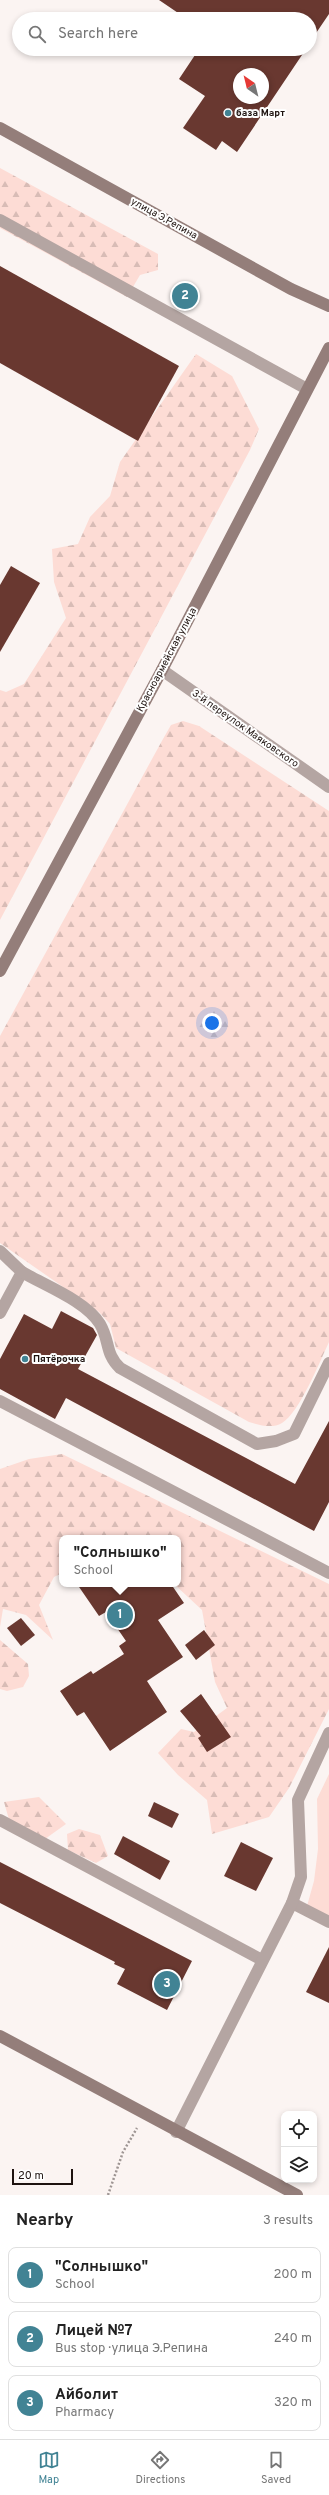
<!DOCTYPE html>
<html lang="en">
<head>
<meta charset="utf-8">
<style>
	:root { --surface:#fff; --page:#f6f6f6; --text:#222; --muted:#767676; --line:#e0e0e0; --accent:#418394 }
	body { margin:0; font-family:Overpass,sans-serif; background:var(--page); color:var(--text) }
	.controls { position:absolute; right:12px; bottom:12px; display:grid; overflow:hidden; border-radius:8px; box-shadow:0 2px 6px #0003 }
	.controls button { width:36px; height:36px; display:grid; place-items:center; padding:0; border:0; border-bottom:1px solid var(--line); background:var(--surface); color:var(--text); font:20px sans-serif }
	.compass { position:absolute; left:233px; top:68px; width:36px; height:36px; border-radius:50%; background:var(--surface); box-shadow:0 2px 6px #0003; rotate:325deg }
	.scale { position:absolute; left:12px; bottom:10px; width:61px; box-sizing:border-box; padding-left:4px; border:2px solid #1e1310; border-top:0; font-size:11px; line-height:14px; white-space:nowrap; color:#1e1310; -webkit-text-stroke:3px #fff; paint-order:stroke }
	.you { position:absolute; left:212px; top:1023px; width:14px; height:14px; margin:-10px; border:3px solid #fff; border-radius:50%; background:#1a73e8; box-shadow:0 0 0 6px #1a73e833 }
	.badge { display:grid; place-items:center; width:26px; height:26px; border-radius:50%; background:var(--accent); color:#fff; font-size:13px; font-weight:700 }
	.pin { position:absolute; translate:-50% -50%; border:2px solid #fff; box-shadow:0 1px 4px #0006 }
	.popup { position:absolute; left:59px; top:1535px; width:122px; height:52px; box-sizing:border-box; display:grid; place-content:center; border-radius:8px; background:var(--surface); filter:drop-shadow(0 1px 3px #0005); font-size:13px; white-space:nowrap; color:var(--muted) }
	.popup b { font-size:15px; color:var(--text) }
	.popup::after { content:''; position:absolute; left:50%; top:100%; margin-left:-8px; border:8px solid transparent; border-top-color:var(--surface) }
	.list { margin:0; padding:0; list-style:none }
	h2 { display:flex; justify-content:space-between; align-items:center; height:52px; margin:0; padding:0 16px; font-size:17px }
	h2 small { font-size:13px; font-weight:400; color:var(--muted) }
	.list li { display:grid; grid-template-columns:26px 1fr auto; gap:12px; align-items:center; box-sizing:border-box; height:56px; margin:0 8px 8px; padding:0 8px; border:1px solid var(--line); border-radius:8px }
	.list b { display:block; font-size:15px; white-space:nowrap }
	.list p { margin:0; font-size:13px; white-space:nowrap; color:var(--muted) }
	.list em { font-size:13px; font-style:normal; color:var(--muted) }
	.icon { flex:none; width:22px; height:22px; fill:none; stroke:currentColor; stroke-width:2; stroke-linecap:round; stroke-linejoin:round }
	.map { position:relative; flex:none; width:329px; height:2195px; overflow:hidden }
	.search { position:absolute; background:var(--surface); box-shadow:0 2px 6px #0003; left:12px; right:12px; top:12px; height:44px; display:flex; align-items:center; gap:10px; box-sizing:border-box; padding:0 14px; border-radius:22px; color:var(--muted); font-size:15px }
	.sheet { height:244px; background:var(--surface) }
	nav { display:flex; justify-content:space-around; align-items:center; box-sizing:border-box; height:56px; border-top:1px solid var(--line); background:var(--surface); font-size:11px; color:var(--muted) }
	nav a { display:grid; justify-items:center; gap:2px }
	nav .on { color:var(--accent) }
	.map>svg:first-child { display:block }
	.grass { fill:#fddcd5 }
	.forest { fill:url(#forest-firs) }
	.building { fill:#693830; fill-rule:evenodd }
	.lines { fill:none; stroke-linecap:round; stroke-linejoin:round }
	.path { stroke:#9e9593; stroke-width:2.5; stroke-dasharray:2 2; stroke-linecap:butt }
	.lane { stroke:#b4a5a2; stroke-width:12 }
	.street { stroke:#b4a5a2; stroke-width:12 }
	.secondary { stroke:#947e7a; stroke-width:12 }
	.poi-dot { fill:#418394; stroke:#fff; stroke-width:1.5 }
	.labels { text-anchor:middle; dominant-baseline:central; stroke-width:4; stroke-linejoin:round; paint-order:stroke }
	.poi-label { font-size:10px; font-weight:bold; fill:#1e1310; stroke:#fff; text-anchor:start }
	.street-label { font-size:10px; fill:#1e1310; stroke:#fff }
</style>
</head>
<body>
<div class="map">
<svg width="329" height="2195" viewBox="0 0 329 2195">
	<defs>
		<pattern id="forest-firs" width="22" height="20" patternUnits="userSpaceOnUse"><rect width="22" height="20" fill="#fddcd5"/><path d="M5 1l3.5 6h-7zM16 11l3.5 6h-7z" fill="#d8bcb6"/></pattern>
	</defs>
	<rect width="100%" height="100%" fill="#fbf4f2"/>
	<path class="grass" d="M329,1774V1916L307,1906L314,1881L318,1849L317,1799Z"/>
	<g class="forest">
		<path d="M0,168L158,254V270L140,275L127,297L0,228Z"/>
		<path d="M196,354L232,376L259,429L250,450L0,920V690L6,692L24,684L66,618L54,582L52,549L78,544L90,517L110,496L120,462Z"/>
		<path d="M183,721L199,726L329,811V1342C320,1361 300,1412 282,1423C272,1429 260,1425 249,1422L116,1348L110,1324L99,1312L0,1243V1036L163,739L171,725Z"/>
		<path d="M62,1454L329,1584V1709L289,1788L269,1817L212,1834L207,1800L178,1775L158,1753L181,1729L194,1732L227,1708L215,1682L202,1610L174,1584H178V1538H62V1573L54,1577L39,1605L53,1640L26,1615L3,1609L0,1627V1469L29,1459Z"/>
		<path d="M0,1640L28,1664L29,1676L23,1687L7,1691L0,1689Z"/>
		<path d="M39,1797L66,1824L45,1839L10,1823L4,1802Z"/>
		<path d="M79,1829L100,1835L108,1856L96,1863L68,1850L67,1834Z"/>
	</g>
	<g class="building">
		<path d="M159,0H329V14L310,42V19H187Z"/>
		<path d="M199,49H306L237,152L222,141L216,150L183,128L205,96L179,79ZM239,74H263V98H239Z"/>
		<path d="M0,266L179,366L138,441L0,363Z"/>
		<path d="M11,566L40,583L0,652V585Z"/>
		<path d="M61,1311L93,1328L97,1335L78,1369L295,1484L329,1421V1502L314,1531L66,1398L55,1419L0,1389V1359L24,1314L52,1329Z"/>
		<path d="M77,1584H171L184,1603L158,1620L183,1657L147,1681L167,1712L110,1751L84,1712L77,1716L60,1691L91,1671L93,1674L124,1654L119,1646L126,1641L106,1612L99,1616Z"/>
		<path d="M21,1618L35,1635L21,1646L7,1628Z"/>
		<path d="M204,1630L215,1645L196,1660L185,1645Z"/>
		<path d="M201,1694L231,1737L207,1752L198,1738L201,1736L180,1711Z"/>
		<path d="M154,1802L179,1814L172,1828L148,1816Z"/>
		<path d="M123,1836L170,1861L160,1880L114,1854Z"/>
		<path d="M241,1842L273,1858L256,1891L224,1876Z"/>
		<path d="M0,1862L192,1961L167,2010L117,1984L125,1969L114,1964L115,1962L0,1903Z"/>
		<path d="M329,1947V2003L306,1992Z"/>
	</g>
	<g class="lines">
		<path class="path" d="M108,2195L123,2152L137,2128"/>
		<g class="lane">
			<path d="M0,1251L22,1272L0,1313"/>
			<path d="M22,1272C46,1286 86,1301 100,1324C110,1341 105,1354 120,1368L257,1444L276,1441L294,1434L329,1363"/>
			<path d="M0,1820L262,1960"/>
			<path d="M292,1903L329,1922"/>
		</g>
		<g class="street">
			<path d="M0,220L307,389"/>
			<path d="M162,670L329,787"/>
			<path d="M0,1401L329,1573"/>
			<path d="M176,2132L292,1903L301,1877L298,1800L329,1733"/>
		</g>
		<g class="secondary">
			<path d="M0,128L291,289L329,306"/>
			<path d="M0,971L162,670L329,348"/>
			<path d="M0,2036L297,2195"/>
		</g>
	</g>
	<g class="poi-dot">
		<circle cx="228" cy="113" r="4"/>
		<circle cx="25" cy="1359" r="4"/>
	</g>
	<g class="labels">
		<g class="poi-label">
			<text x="236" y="113">база Март</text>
			<text x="33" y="1359">Пятёрочка</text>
		</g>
		<g class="street-label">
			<text transform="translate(164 219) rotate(29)">улица Э.Репина</text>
			<text transform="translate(167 660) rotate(-62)">Красноармейская улица</text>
			<text transform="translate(245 729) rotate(35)">3-й переулок Маяковского</text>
		</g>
	</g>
</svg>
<div class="controls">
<button><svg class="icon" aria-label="locate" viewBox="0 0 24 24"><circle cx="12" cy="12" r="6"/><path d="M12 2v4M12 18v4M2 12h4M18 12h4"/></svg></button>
<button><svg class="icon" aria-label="layers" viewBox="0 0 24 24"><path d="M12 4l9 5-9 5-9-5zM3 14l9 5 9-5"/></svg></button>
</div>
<svg class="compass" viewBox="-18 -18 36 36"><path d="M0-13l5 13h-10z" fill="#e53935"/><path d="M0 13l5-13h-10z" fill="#767676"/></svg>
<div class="scale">20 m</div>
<div class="you"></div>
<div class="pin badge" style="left:120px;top:1615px">1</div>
<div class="popup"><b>&quot;Солнышко&quot;</b>School</div>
<div class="pin badge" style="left:185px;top:296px">2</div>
<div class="pin badge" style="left:167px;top:1984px">3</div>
<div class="search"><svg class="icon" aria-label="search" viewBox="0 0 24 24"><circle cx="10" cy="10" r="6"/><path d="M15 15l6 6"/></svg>Search here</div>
</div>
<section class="sheet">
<h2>Nearby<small>3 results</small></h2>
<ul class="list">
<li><span class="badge">1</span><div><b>&quot;Солнышко&quot;</b><p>School</p></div><em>200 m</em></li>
<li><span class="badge">2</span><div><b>Лицей №7</b><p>Bus stop · улица Э.Репина</p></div><em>240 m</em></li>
<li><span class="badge">3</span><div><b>Айболит</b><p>Pharmacy</p></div><em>320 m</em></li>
</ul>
</section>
<nav>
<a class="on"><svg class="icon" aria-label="map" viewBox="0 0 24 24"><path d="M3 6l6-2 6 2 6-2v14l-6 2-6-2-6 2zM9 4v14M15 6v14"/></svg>Map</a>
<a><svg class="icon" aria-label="directions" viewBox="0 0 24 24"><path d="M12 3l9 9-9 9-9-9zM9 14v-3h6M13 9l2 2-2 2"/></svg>Directions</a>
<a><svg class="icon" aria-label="saved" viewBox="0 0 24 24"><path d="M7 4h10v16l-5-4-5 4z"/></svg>Saved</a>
</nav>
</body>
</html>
